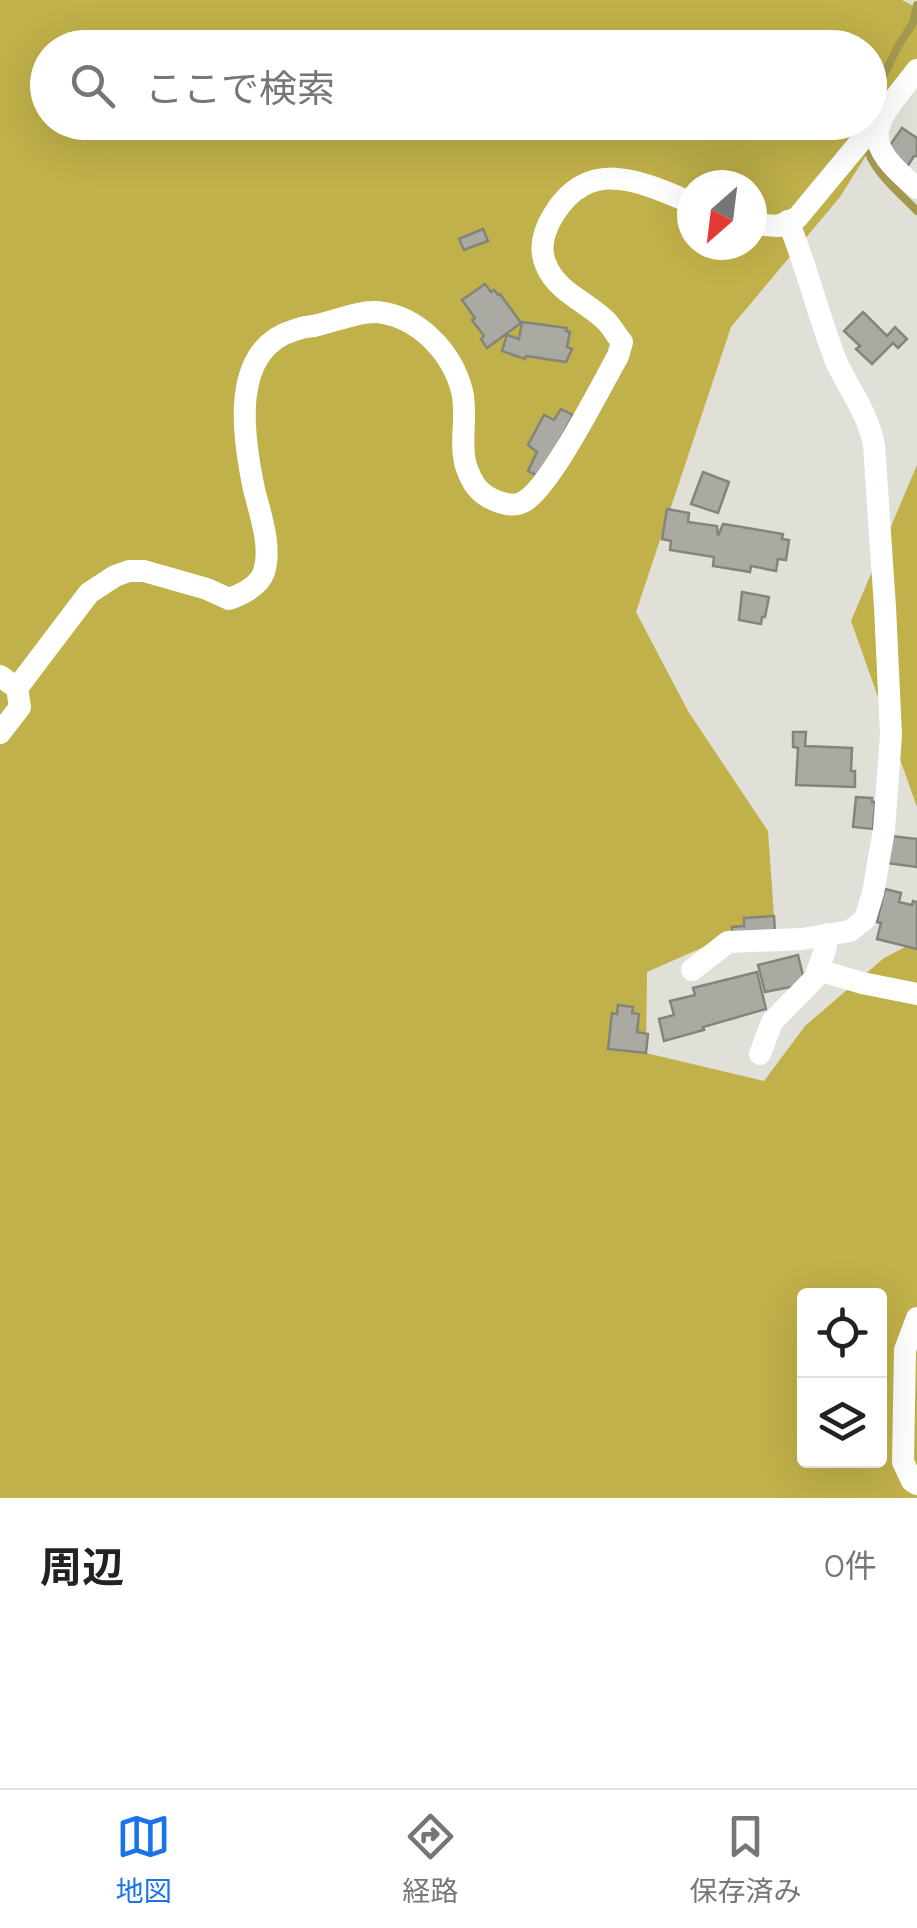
<!DOCTYPE html>
<html lang="ja">
<head>
<meta charset="utf-8">
<style>
	:root { --surface:#fff; --page:#f2f2f2; --text:#222; --muted:#767676; --line:#e0e0e0; --accent:#1a73e8 }
	body { margin:0; font-family:Montserrat,"Noto Sans JP",sans-serif; background:var(--page); color:var(--text) }
	.controls { position:absolute; right:30px; bottom:30px; display:grid; overflow:hidden; border-radius:10px; box-shadow:0 10px 40px #0002 }
	.controls button { width:90px; height:90px; display:grid; place-items:center; padding:0; border:0; border-bottom:2px solid var(--line); background:var(--surface); color:var(--text); font:50px sans-serif }
	.compass { position:absolute; left:677px; top:170px; width:90px; height:90px; border-radius:50%; background:var(--surface); box-shadow:0 10px 40px #0002; rotate:208deg }
	.list { margin:0; padding:0; list-style:none }
	h2 { display:flex; justify-content:space-between; align-items:center; height:130px; margin:0; padding:0 40px; font-size:42px }
	h2 small { font-size:32px; font-weight:400; color:var(--muted) }
	.icon { flex:none; width:55px; height:55px; fill:none; stroke:currentColor; stroke-width:2; stroke-linecap:round; stroke-linejoin:round }
	.map { position:relative; flex:none; width:917px; height:1498px; overflow:hidden }
	.search { position:absolute; background:var(--surface); box-shadow:0 10px 40px #0002; left:30px; right:30px; top:30px; height:110px; display:flex; align-items:center; gap:25px; box-sizing:border-box; padding:0 35px; border-radius:55px; color:var(--muted); font-size:38px }
	.sheet { height:290px; background:var(--surface) }
	nav { display:flex; justify-content:space-around; align-items:center; box-sizing:border-box; height:140px; border-top:2px solid var(--line); background:var(--surface); font-size:28px; color:var(--muted) }
	nav a { display:grid; justify-items:center; gap:5px }
	nav .on { color:var(--accent) }
	.map>svg:first-child { display:block }
	.forest { fill:#c0b14a; fill-rule:evenodd }
	.lines { fill:none; stroke-linecap:round; stroke-linejoin:round }
	.stream { stroke:#a3984f; stroke-width:8 }
	.building { fill:#abaaa2; stroke:#85847c; stroke-width:2.5 }
	.street { stroke:#fff; stroke-width:22 }
</style>
</head>
<body>
<div class="map">
<svg width="917" height="1498" viewBox="0 0 917 1498">
	<rect width="100%" height="100%" fill="#e1e0d8"/>
	<g class="forest">
		<path d="M0,0H902L917,8V74L840,197L731,327L636,612L688,711L768,831L774,916L647,972L646,1053L764,1081L805,1026L884,958L917,941V1498H0ZM48,48H870V122H48ZM692,185H752V245H692ZM804,1296H880V1460H804Z"/>
		<path d="M917,465V807L851,621Z"/>
	</g>
	<g class="lines">
		<g class="stream">
			<path d="M870,104L898,46L913,23L917,5"/>
			<path d="M866,144C871,170 899,192 917,211"/>
		</g>
	</g>
	<g class="building">
		<path d="M902,128L917,138V156H914L907,167L888,148Z"/>
		<path d="M483,229L488,241L464,250L459,239Z"/>
		<path d="M485,284L491,292L494,290L498,295L500,294L521,323L487,348L481,339L484,336L472,320L475,318L462,300Z"/>
		<path d="M863,312L887,336L895,327L907,339L898,348L893,343L872,364L856,349L860,346L844,331Z"/>
		<path d="M522,322L567,328L566,331L570,332L567,347L572,349L566,362L526,356L525,359L502,351L507,335L519,339Z"/>
		<path d="M561,409L573,415L540,477L528,471L537,452L528,445L544,415L554,420Z"/>
		<path d="M703,472L729,482L718,513L691,504Z"/>
		<path d="M667,509L689,513L688,522L717,526L718,536L723,524L783,534L782,539L789,540L786,560L778,559L776,571L751,566L750,572L713,566L714,557L670,550L671,541L662,539Z"/>
		<path d="M742,592L769,597L765,617H762L761,624L739,620Z"/>
		<path d="M793,732H806L805,746L852,748L851,771H855V787L796,785L798,748L793,747Z"/>
		<path d="M856,797L872,798V802H875L873,829L853,827Z"/>
		<path d="M891,836L917,839V867L887,863Z"/>
		<path d="M885,889L901,893L899,902L912,905L913,901L917,902V949L877,939L881,923L877,922Z"/>
		<path d="M774,916L775,933L733,936L732,927L744,926V918Z"/>
		<path d="M798,955L805,984L765,992L758,965Z"/>
		<path d="M757,972L766,1009L703,1027L704,1030L664,1041L659,1019L674,1015L670,1001L695,995L693,988Z"/>
		<path d="M618,1005L633,1007L632,1013L639,1014L637,1032L648,1034L646,1053L608,1049L612,1013L617,1014Z"/>
	</g>
	<g class="lines">
		<g class="street">
			<path d="M917,70C875,124 855,138 917,188"/>
			<path d="M752,224L778,226L797,218L880,118"/>
			<path d="M0,676L17,688L20,707L0,733"/>
			<path d="M17,688L89,593L115,576L129,571H144L207,589L229,599C243,594 259,586 264,572C272,546 260,514 254,489C243,437 229,349 295,330C302,327 310,327 318,325C336,321 358,311 377,312C418,316 452,352 462,391C468,415 459,442 466,466C472,483 478,493 494,500C503,504 514,507 523,502C549,490 601,386 618,356L622,342C617,336 613,329 608,323C589,302 558,294 546,265C538,247 544,230 554,214C590,156 642,182 692,203"/>
			<path d="M692,970L728,942L802,939L850,931L865,919L873,893L884,830L891,735L885,607L874,445C868,413 849,390 836,361C818,315 807,267 788,221"/>
			<path d="M818,970L862,983L917,994"/>
			<path d="M760,1054L772,1022L815,978L825,950L828,934"/>
			<path d="M917,1318L905,1350L903,1462L912,1481L917,1484"/>
		</g>
	</g>
</svg>
<div class="controls">
<button><svg class="icon" aria-label="locate" viewBox="0 0 24 24"><circle cx="12" cy="12" r="6"/><path d="M12 2v4M12 18v4M2 12h4M18 12h4"/></svg></button>
<button><svg class="icon" aria-label="layers" viewBox="0 0 24 24"><path d="M12 4l9 5-9 5-9-5zM3 14l9 5 9-5"/></svg></button>
</div>
<svg class="compass" viewBox="-18 -18 36 36"><path d="M0-13l5 13h-10z" fill="#e53935"/><path d="M0 13l5-13h-10z" fill="#767676"/></svg>
<div class="search"><svg class="icon" aria-label="search" viewBox="0 0 24 24"><circle cx="10" cy="10" r="6"/><path d="M15 15l6 6"/></svg>ここで検索</div>
</div>
<section class="sheet">
<h2>周辺<small>0件</small></h2>
<ul class="list">
</ul>
</section>
<nav>
<a class="on"><svg class="icon" aria-label="map" viewBox="0 0 24 24"><path d="M3 6l6-2 6 2 6-2v14l-6 2-6-2-6 2zM9 4v14M15 6v14"/></svg>地図</a>
<a><svg class="icon" aria-label="directions" viewBox="0 0 24 24"><path d="M12 3l9 9-9 9-9-9zM9 14v-3h6M13 9l2 2-2 2"/></svg>経路</a>
<a><svg class="icon" aria-label="saved" viewBox="0 0 24 24"><path d="M7 4h10v16l-5-4-5 4z"/></svg>保存済み</a>
</nav>
</body>
</html>
